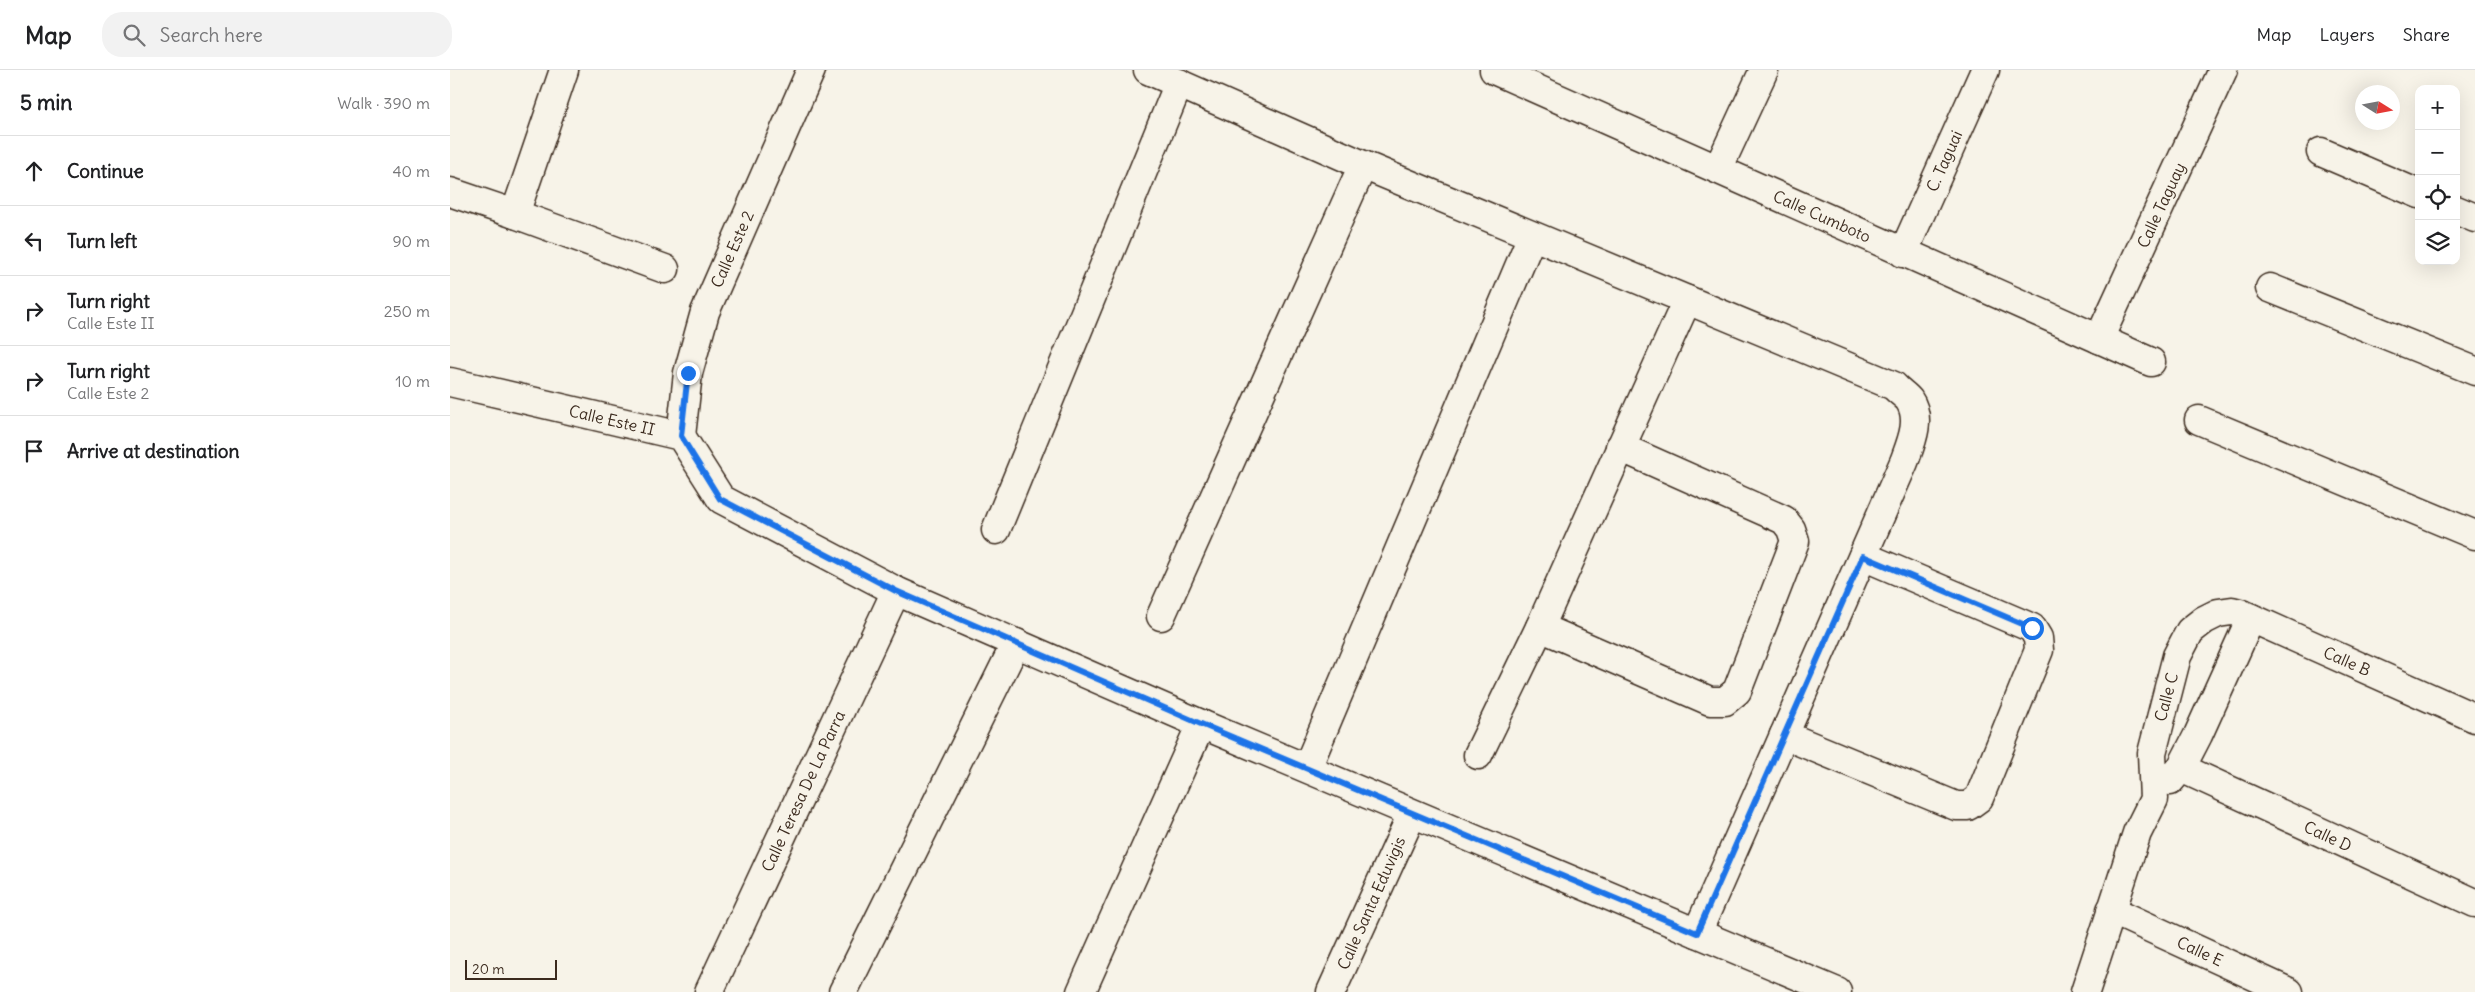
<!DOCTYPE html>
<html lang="en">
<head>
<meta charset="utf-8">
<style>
	:root { --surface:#fff; --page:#f2f2f2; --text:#202124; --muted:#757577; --line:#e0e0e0 }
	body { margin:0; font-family:Delius,sans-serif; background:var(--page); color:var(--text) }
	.controls { position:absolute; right:15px; top:15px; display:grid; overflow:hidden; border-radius:10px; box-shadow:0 5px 20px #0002 }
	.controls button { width:45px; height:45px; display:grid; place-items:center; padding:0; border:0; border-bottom:1px solid var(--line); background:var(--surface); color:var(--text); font:25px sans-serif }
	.compass { position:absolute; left:1905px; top:15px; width:45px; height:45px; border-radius:50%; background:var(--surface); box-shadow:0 5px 20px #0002; rotate:101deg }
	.scale { position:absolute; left:15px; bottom:12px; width:92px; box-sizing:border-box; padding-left:5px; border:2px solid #3b2a1e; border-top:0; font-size:14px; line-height:18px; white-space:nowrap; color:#3b2a1e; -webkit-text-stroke:4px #f7f3e8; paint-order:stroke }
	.stop { position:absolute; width:15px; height:15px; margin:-11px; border:4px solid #1a73e8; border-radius:50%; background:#fff }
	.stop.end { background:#1a73e8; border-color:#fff; box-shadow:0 1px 5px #0008 }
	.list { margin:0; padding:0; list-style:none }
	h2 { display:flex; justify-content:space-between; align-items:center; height:65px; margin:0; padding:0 20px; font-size:21px }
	h2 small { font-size:16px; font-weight:400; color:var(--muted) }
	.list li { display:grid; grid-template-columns:32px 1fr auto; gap:15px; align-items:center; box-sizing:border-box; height:70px; padding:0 20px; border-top:1px solid var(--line) }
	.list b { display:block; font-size:19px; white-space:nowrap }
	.list p { margin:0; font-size:16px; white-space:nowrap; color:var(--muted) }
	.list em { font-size:16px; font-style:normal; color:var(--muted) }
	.icon { flex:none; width:28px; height:28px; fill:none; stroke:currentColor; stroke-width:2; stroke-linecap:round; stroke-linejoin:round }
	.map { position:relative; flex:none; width:2025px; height:922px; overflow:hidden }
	header { display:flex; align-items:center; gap:30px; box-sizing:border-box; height:70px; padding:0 25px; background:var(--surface); border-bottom:1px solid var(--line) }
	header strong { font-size:24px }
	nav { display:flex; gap:28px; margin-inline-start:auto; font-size:18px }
	.search { width:350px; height:45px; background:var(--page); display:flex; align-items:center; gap:12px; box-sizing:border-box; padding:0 18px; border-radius:20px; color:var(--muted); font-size:19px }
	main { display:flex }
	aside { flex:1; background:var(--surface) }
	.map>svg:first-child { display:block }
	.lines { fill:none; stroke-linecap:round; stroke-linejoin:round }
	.street-casing { stroke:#3b2a1e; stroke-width:31 }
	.street { stroke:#f7f3e8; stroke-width:28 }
	.route { stroke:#1a73e8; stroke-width:6 }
	.labels { text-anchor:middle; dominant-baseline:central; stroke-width:4.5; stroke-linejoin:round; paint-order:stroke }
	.street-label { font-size:16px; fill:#3b2a1e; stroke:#f7f3e8 }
</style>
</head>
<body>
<header>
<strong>Map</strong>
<div class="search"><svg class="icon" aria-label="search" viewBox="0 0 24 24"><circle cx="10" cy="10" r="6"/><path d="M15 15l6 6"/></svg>Search here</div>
<nav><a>Map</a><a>Layers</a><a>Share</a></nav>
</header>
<main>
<aside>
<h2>5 min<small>Walk · 390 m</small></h2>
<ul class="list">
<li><svg class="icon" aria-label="ahead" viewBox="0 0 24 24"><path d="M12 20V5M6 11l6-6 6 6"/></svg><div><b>Continue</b></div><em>40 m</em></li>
<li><svg class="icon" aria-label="left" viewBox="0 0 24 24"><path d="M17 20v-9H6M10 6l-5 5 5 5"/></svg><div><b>Turn left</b></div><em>90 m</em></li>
<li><svg class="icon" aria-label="right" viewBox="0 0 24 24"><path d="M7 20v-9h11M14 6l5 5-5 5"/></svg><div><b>Turn right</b><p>Calle Este II</p></div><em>250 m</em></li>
<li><svg class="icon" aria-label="right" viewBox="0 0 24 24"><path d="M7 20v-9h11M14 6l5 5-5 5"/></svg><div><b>Turn right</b><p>Calle Este 2</p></div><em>10 m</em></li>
<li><svg class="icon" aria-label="arrive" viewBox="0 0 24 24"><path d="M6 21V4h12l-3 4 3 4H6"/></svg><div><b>Arrive at destination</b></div></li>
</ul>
</aside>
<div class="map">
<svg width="2025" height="922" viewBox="0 0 2025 922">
	<rect width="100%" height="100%" fill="#f7f3e8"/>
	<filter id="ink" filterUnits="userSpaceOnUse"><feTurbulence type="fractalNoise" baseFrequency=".02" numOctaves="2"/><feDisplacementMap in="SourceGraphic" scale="10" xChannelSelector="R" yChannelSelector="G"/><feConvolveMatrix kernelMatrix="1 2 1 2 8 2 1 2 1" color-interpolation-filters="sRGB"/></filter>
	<g filter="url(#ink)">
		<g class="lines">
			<g class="street-casing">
				<g id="street">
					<path d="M698,0L913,95L1444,316C1448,321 1455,325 1459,330C1472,349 1461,373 1454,392L1247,863"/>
					<path d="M1044,0L1701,292"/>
					<path d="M1871,82L1969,124"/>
					<path d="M1268,99L1314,0"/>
					<path d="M0,122L65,144L215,199"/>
					<path d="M2006,140L2025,148"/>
					<path d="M65,144L114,0"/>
					<path d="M1453,183L1535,0"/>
					<path d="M1820,218L2025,301"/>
					<path d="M1649,269L1773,0"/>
					<path d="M0,312L231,366L271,429L446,521L751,654L1387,922"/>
					<path d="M1749,350L2025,465"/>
					<path d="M231,366L238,303L255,242L361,0"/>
					<path d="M546,460L729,13"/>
					<path d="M711,546L913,95"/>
					<path d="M1090,557L1260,631H1275L1287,621L1345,471L1341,459L1334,450L1170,377"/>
					<path d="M1334,665L1506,736H1518L1529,728L1589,580L1588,568L1582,558L1413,486"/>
					<path d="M1028,685L1090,557L1237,230"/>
					<path d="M857,698L1082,166"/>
					<path d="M1731,698L2025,833"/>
					<path d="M1720,711L1731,698L1748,665L1801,548"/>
					<path d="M1661,840L1839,922"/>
					<path d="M259,922L446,521"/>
					<path d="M393,922L566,573"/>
					<path d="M631,922L751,654"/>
					<path d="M881,922L962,744"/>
					<path d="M1635,922L1687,763L1704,729L1702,683L1727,586L1740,561L1754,550L1768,543L1782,541L1790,543L2025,648"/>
				</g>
			</g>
			<use href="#street" class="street"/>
		</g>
	</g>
	<g class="lines" filter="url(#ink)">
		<path class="route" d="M238,303L231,366L270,429L446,521L751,654L1247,863L1413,486L1582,558"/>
	</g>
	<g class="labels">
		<g class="street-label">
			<text transform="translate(1494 91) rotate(-66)">C. Taguai</text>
			<text transform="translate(1711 135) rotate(-65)">Calle Taguay</text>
			<text transform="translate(1372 146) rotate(24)">Calle Cumboto</text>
			<text transform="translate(282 179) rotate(-66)">Calle Este 2</text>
			<text transform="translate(162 350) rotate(13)">Calle Este II</text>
			<text transform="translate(1897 591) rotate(24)">Calle B</text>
			<text transform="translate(1716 627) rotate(-75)">Calle C</text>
			<text transform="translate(353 721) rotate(-65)">Calle Teresa De La Parra</text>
			<text transform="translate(1878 766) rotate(25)">Calle D</text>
			<text transform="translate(921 833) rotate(-66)">Calle Santa Eduvigis</text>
			<text transform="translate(1750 881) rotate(25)">Calle E</text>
		</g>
	</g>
</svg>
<div class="controls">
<button>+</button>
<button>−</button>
<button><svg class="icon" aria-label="locate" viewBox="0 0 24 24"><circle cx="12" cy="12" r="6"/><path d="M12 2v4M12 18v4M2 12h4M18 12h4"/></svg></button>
<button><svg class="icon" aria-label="layers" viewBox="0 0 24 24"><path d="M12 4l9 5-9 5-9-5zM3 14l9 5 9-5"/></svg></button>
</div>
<svg class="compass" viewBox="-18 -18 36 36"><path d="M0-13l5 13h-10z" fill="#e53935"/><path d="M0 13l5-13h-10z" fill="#757577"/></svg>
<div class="scale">20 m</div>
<div class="stop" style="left:1582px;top:558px"></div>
<div class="stop end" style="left:238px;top:303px"></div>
</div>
</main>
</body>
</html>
